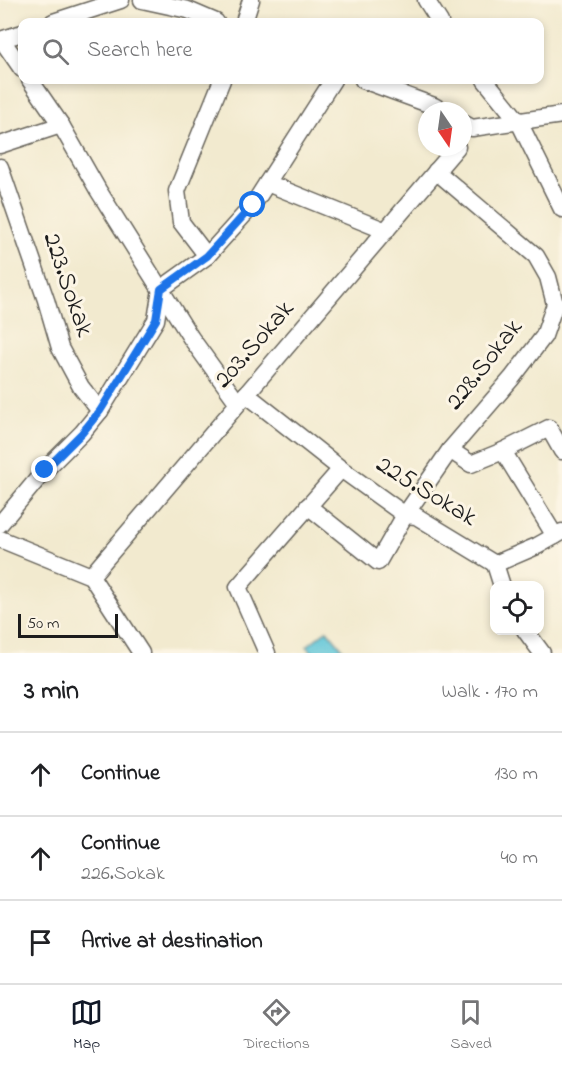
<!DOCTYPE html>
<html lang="en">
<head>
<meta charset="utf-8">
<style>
	:root { --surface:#fff; --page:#f2f2f2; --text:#202124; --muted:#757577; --line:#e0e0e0; --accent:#111827 }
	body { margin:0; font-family:"Indie Flower",sans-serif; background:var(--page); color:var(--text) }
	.controls { position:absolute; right:18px; bottom:18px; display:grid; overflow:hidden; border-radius:12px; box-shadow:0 3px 9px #0003 }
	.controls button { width:54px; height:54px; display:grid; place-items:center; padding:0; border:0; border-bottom:2px solid var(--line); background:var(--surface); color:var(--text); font:30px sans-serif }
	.compass { position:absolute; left:418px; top:102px; width:54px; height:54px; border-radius:50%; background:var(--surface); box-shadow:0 3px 9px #0003; rotate:167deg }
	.scale { position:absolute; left:18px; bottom:15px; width:100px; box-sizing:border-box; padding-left:6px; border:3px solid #1c1c1c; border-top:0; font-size:16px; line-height:21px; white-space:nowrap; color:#1c1c1c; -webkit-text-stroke:4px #fcf5e5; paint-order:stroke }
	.stop { position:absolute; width:18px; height:18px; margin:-14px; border:4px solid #1a73e8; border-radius:50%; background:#fff }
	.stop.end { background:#1a73e8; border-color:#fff; box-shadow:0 2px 6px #0008 }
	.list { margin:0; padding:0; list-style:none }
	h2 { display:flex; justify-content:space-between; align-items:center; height:78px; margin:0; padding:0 24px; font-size:26px }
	h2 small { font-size:20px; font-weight:400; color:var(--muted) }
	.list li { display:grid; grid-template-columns:39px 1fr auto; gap:18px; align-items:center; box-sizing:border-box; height:84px; padding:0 24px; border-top:2px solid var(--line) }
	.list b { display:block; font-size:22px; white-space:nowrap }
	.list p { margin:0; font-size:20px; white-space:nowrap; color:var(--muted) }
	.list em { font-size:20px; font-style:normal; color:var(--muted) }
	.icon { flex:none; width:33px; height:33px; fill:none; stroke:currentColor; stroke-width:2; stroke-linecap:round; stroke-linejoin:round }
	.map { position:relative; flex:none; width:562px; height:653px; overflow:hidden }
	.search { position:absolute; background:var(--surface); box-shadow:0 3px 9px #0003; left:18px; right:18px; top:18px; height:66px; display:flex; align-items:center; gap:15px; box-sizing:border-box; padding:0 21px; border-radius:12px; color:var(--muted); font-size:22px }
	.sheet { height:330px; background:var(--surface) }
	nav { display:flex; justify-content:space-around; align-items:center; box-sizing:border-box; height:84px; border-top:2px solid var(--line); background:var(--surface); font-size:16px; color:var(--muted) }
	nav a { display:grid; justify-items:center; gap:3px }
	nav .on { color:var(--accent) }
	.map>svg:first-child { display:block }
	.water { fill:#5cc5d8; stroke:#3c707a; stroke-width:1.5 }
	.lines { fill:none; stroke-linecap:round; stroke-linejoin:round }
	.minor-casing { stroke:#67645b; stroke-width:19 }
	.minor { stroke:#fff; stroke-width:16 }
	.route { stroke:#1a73e8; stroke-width:8 }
	.labels { text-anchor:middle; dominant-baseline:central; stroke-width:6; stroke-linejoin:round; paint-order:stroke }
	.street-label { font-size:26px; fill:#1c1c1c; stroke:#fcf5e5 }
</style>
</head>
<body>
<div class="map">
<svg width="562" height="653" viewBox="0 0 562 653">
	<rect width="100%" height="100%" fill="#fcf5e5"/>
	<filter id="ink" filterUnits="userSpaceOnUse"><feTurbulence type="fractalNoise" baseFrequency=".0167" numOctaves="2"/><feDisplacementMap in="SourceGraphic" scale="12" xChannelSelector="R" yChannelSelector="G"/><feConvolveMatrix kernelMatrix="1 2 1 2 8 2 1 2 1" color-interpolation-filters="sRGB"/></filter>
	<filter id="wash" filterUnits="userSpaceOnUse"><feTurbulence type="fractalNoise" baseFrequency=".008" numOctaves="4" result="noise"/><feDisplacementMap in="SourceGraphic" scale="24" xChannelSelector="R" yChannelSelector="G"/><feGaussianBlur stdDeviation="1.35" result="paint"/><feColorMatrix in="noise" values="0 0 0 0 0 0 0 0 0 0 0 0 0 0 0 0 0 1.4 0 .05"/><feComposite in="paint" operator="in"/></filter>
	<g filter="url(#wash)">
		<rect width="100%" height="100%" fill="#f2eacf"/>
		<path class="water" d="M327,630L346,653H313L307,646Z"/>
	</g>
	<g filter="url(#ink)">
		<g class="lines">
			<g class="minor-casing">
				<g id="minor">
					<path d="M142,0L188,10L216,22"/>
					<path d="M426,0L440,22"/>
					<path d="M53,22L121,0"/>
					<path d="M244,22L251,0"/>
					<path d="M0,40L22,33"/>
					<path d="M2,40L22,69"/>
					<path d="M30,80L61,125L98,190L191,338L238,403"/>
					<path d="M363,80L434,106L443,111"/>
					<path d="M485,80L519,122L562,209"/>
					<path d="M463,123L472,128L562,115"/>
					<path d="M0,145L61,125"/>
					<path d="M0,167L46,300L60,348L81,387L100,411"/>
					<path d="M267,183L386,231"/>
					<path d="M207,256L181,222L177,191L222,80"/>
					<path d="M246,394L341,469L405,515L416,516L495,564L537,546L562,532"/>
					<path d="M450,450L471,464L503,451"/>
					<path d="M308,506L378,562L405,515L450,450L512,378L544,336L555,304L548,277L536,256L436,171"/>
					<path d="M0,524L45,470L82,433L100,411L156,320L161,289L207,256L253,205L333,80"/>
					<path d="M555,536L503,451L549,428L562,451"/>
					<path d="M0,539L91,576L141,653"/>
					<path d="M495,564L502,586"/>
					<path d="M91,576L457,147"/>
					<path d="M525,630L542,653"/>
					<path d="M267,653L238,587L341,469"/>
				</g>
			</g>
			<use href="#minor" class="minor"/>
		</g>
	</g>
	<g class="lines" filter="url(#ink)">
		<path class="route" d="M45,470L82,433L100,411L156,320L161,289L207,256L253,205"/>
	</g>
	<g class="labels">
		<g class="street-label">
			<text transform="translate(67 285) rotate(71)">223.Sokak</text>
			<text transform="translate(255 345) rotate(-49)">203.Sokak</text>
			<text transform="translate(485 365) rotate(-52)">228.Sokak</text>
			<text transform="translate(426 492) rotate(31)">225.Sokak</text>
		</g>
	</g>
</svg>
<div class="controls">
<button><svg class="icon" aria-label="locate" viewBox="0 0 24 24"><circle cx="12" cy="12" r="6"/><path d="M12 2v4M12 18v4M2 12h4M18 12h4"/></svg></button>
</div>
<svg class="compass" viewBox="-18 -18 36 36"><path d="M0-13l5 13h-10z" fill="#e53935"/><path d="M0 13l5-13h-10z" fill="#757577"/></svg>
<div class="scale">50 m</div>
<div class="stop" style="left:253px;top:205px"></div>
<div class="stop end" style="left:45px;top:470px"></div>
<div class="search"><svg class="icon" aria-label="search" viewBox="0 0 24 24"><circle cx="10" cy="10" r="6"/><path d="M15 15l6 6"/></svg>Search here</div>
</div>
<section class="sheet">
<h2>3 min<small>Walk · 170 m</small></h2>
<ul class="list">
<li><svg class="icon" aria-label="ahead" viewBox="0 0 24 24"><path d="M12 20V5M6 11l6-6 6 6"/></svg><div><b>Continue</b></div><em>130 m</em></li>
<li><svg class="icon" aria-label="ahead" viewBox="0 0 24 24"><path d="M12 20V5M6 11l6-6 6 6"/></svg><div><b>Continue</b><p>226.Sokak</p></div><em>40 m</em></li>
<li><svg class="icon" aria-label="arrive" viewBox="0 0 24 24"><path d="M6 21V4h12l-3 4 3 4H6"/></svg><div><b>Arrive at destination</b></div></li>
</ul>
</section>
<nav>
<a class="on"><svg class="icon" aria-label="map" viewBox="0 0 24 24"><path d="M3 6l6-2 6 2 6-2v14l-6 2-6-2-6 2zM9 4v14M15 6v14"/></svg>Map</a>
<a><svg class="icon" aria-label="directions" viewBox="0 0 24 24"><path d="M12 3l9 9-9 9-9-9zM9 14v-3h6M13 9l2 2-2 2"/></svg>Directions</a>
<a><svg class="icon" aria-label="saved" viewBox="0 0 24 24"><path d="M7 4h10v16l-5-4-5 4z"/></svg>Saved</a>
</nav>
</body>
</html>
